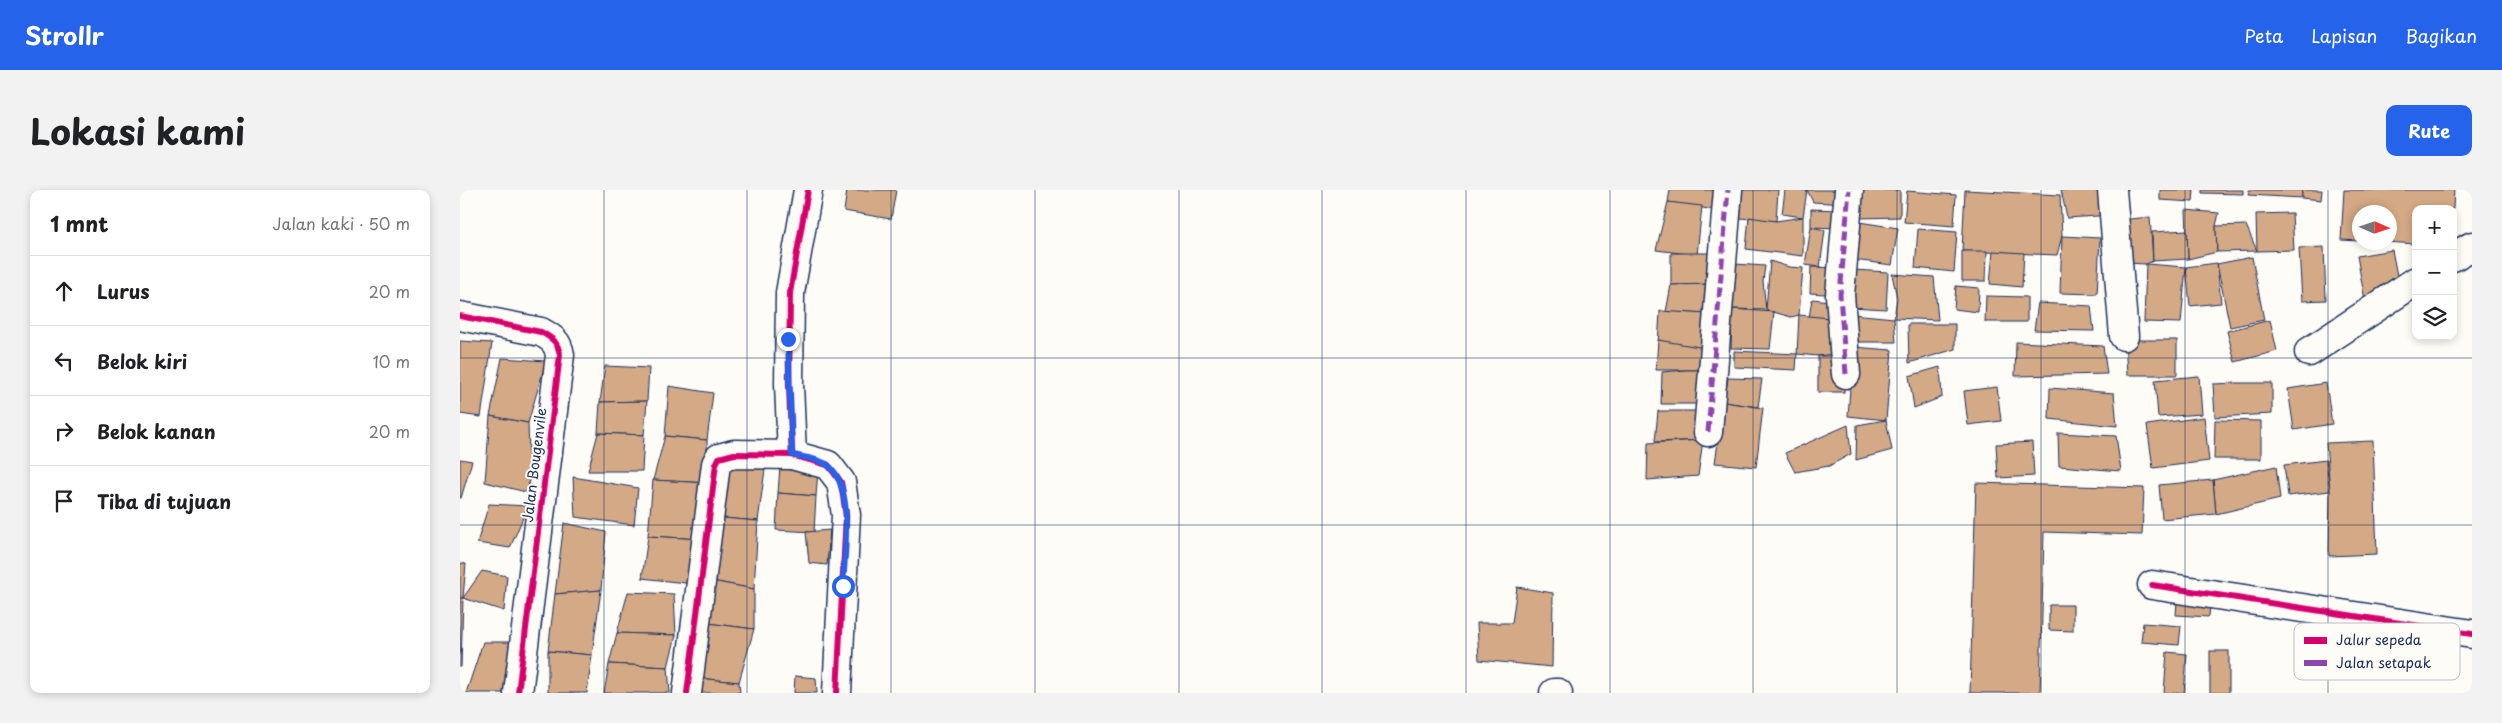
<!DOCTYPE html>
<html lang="id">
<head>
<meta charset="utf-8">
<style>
	:root { --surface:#fff; --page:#f2f2f2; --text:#202124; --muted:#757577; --line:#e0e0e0; --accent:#2563eb }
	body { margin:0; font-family:"Playpen Sans",sans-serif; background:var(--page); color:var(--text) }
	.controls { position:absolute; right:15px; top:15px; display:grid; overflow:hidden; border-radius:10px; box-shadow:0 2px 8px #0003 }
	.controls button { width:45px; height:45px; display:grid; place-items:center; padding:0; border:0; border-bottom:1px solid var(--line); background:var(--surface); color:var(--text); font:25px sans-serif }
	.compass { position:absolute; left:1892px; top:15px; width:45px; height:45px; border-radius:50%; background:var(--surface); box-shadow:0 2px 8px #0003; rotate:93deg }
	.stop { position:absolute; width:15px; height:15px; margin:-11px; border:4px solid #2563eb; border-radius:50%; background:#fff }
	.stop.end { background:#2563eb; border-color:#fff; box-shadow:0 1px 5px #0008 }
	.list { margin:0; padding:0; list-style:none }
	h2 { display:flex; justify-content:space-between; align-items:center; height:65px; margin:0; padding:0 20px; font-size:21px }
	h2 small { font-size:16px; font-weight:400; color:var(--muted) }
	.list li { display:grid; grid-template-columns:32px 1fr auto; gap:15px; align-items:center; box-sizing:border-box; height:70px; padding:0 20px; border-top:1px solid var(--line) }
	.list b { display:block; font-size:19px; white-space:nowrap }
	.list em { font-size:16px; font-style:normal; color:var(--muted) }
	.icon { flex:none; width:28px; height:28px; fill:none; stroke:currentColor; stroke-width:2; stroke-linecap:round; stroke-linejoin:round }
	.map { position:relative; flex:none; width:2012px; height:503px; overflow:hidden; border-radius:10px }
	header { display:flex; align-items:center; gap:30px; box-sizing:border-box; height:70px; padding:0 25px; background:var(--accent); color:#fff }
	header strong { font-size:24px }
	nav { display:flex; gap:28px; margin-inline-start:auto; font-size:18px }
	.intro { display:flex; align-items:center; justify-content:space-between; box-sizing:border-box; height:120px; padding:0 30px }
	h1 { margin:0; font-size:35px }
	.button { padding:12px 22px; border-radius:10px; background:var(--accent); color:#fff; font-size:18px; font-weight:700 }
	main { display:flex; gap:30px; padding:0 30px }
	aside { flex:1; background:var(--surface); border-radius:10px; box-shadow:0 2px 8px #0003 }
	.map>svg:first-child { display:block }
	.building { fill:#d4a985; stroke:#1b2f5e }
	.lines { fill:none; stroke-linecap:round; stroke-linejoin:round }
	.street-casing { stroke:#1b2f5e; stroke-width:31 }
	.street { stroke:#fdfcf7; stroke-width:28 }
	.quiet { stroke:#8e44ad; stroke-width:5; stroke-dasharray:10 5; stroke-linecap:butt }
	.cycleway-casing { stroke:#fdfcf7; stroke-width:9 }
	.cycleway { stroke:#d6006c; stroke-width:6 }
	.route { stroke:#2563eb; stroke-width:6 }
	.grid { fill:none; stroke:#1b2f5e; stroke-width:1; stroke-opacity:0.55 }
	.labels { text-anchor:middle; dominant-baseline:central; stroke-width:4; stroke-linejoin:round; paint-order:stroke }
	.street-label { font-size:14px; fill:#1b2f5e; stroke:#fdfcf7 }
	.key { fill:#fdfcf7; stroke:#b9bec9; stroke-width:1 }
	.key-label { font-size:14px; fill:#1b2f5e }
</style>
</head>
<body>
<header>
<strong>Strollr</strong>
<nav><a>Peta</a><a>Lapisan</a><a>Bagikan</a></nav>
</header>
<div class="intro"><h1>Lokasi kami</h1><a class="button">Rute</a></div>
<main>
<aside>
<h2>1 mnt<small>Jalan kaki · 50 m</small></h2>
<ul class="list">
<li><svg class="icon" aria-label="ahead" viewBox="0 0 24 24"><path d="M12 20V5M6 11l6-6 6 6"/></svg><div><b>Lurus</b></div><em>20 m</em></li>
<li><svg class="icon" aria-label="left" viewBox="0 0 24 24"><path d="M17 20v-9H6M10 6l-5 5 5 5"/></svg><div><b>Belok kiri</b></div><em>10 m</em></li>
<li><svg class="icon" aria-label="right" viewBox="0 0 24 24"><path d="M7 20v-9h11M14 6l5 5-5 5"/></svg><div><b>Belok kanan</b></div><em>20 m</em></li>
<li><svg class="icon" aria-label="arrive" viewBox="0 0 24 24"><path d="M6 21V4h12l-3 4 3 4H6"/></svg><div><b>Tiba di tujuan</b></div></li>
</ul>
</aside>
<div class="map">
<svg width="2012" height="503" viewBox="0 0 2012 503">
	<rect width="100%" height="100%" fill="#fdfcf7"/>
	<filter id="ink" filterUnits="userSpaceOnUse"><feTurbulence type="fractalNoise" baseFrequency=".02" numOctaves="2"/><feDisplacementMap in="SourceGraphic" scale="10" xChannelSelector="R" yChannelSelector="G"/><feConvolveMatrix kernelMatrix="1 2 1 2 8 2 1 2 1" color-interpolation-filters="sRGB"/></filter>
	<g filter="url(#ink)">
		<g class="building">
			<path d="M387,0H436L431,29L384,21Z"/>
			<path d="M1210,0H1264L1260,21L1208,12Z"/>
			<path d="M1281,0H1318L1316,31L1280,28Z"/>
			<path d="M1325,0H1347L1343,27L1322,24Z"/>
			<path d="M1347,0H1387L1386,14L1353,12Z"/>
			<path d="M1399,0H1440V27L1399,28Z"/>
			<path d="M1505,0L1600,5L1602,46L1597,65L1502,61Z"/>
			<path d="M1601,0H1651L1653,25L1607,28Z"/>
			<path d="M1700,0H1734L1733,12L1700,10Z"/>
			<path d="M1742,0H1783V4L1742,3Z"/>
			<path d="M1789,0H1842V8L1788,5Z"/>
			<path d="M1842,0H1862L1861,10L1842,8Z"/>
			<path d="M1884,0H1994L1993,19H1956V54L1926,52H1930V22H1900V51L1881,50Z"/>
			<path d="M1447,1L1496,5L1494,36L1444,32Z"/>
			<path d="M1208,12L1242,16L1237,65L1196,60Z"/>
			<path d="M1351,19L1380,20L1379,38L1351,37Z"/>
			<path d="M1726,20L1759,23L1756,36L1757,62L1728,69Z"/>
			<path d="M1832,23L1834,60L1797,61L1796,24Z"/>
			<path d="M1289,27L1316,31L1343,27V66L1286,59Z"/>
			<path d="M1690,27L1693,71L1686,74L1665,73L1661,30Z"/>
			<path d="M1399,32L1438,38L1432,75L1394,70Z"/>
			<path d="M1786,35L1797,61L1757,62L1756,36Z"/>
			<path d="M1351,37L1365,40L1360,77L1345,75Z"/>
			<path d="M1458,39L1497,42L1494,82L1455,78Z"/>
			<path d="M1727,40L1728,69L1693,71L1692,42Z"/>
			<path d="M1602,46L1640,48L1637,104L1600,103Z"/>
			<path d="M1864,57L1866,110L1842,111L1839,58Z"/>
			<path d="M1932,60L1939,96L1906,116L1897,66Z"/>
			<path d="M1502,61H1527L1526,91H1502Z"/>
			<path d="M1533,61L1564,63L1562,97L1530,94Z"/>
			<path d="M1211,63H1260L1261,94L1211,95Z"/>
			<path d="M1792,67L1804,130L1770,137L1757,74Z"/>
			<path d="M1310,71L1329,77L1343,78L1339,125L1331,127L1306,120Z"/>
			<path d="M1757,73L1761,113L1730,116L1726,77Z"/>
			<path d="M1275,74L1305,76L1303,91L1306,120L1272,119Z"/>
			<path d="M1686,74L1726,77L1721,133L1684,132Z"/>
			<path d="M1351,77L1380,78L1379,105L1350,103Z"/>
			<path d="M1393,80L1428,82L1426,119L1391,117Z"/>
			<path d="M1432,84L1474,87L1478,130L1434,128L1437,108Z"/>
			<path d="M1252,94L1248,124L1206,122L1211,95Z"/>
			<path d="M1496,96L1519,98L1518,122L1494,119Z"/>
			<path d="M1526,106L1567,107V132H1525Z"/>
			<path d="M1352,109L1379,112L1380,129L1349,128Z"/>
			<path d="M1578,113L1631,116L1634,141L1574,140Z"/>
			<path d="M1272,119L1314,122L1310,159L1271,158Z"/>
			<path d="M1200,121L1248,124L1245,158L1198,155Z"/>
			<path d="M1392,124L1434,128L1436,152H1393Z"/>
			<path d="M1339,125L1380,129L1374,164L1358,166L1337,164Z"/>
			<path d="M1810,130L1817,161L1775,172L1767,141Z"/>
			<path d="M1448,134H1495V159L1449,173Z"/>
			<path d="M1198,150L1245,158L1246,180H1196Z"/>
			<path d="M1665,150H1717V185H1667Z"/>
			<path d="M0,151L32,153L21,227L0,224Z"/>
			<path d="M1556,152L1643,156L1647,184L1555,186Z"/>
			<path d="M1393,157L1432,160L1426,230L1388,226Z"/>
			<path d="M1274,161L1337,164L1336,180L1274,177Z"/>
			<rect x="1358" y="166" width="26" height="36"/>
			<path d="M42,168L86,171L68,233L30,226Z"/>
			<path d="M145,176L189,178L187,211L140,212Z"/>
			<path d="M1480,177L1482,207L1454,218L1449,186Z"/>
			<path d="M1226,180H1246L1250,214H1201L1202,182Z"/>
			<path d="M1739,186L1742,224L1698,227L1695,190Z"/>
			<path d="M1268,188L1302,189L1298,217L1264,212Z"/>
			<path d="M1777,193H1812V224L1755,227L1753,194Z"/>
			<path d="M1866,193L1872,234L1834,240L1828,199Z"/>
			<path d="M209,196L253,203L247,250L205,246Z"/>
			<path d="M1537,197L1541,231L1508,235L1504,201Z"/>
			<path d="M1590,198L1654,203L1657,236L1589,229Z"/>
			<path d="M187,211L184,245L138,243L140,212Z"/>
			<path d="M1264,212L1303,218L1296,277L1255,273Z"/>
			<path d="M1198,221H1249L1243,250L1195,252Z"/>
			<path d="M30,226L68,233L70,303L25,292Z"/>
			<path d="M1744,227L1749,271L1693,278L1687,235Z"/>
			<path d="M1426,230L1432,260L1396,270L1397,235Z"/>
			<path d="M1755,230L1801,231V269H1754Z"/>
			<path d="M1388,235L1391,264L1369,276L1335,282L1325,263Z"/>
			<path d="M138,243L184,245L182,281H128Z"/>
			<path d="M1598,243L1656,246L1661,281L1599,276Z"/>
			<path d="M205,246L247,250L248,293L193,290Z"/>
			<path d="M1243,250L1238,286L1187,290L1188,253Z"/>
			<path d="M1913,251L1917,364L1869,366L1870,301L1866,253Z"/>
			<path d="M1572,252L1574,286L1538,288L1536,254Z"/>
			<path d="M0,269L12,271L1,308H0Z"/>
			<path d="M1866,270L1870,301L1828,306L1824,275Z"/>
			<path d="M260,271L306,272L298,331L263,328Z"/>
			<path d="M320,276L358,280L356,306L318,303Z"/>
			<path d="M1816,276L1820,309L1756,324L1753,290Z"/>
			<path d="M113,287L178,298L174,335L115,327Z"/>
			<path d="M193,290L248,293L242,349L188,346Z"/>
			<path d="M1753,290L1756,324L1702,329L1699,295Z"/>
			<path d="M1516,293L1684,298L1682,345L1584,342L1580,503H1510Z"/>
			<path d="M318,303L356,306L354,342L316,340Z"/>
			<path d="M29,314L68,316L50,358L17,353Z"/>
			<path d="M263,328L298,331L294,399L252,391Z"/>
			<path d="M104,333L146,342L141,400L95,404Z"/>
			<path d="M370,340L367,375L349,373L346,342Z"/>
			<path d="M188,346L242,349L234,394L182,388Z"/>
			<path d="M0,373L6,374L3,408H0Z"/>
			<path d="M22,381L47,386L44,421L3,408Z"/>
			<path d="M252,391L294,399V439L240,432Z"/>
			<path d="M1057,397L1093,403L1092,477L1019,470L1017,433H1052Z"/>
			<path d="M141,400L132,465L88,461L95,404Z"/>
			<path d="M168,402L214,404L216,445L157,443Z"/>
			<path d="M0,408H3L1,477H0Z"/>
			<path d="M1717,411L1750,412L1749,427L1716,425Z"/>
			<path d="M1589,415H1613V441L1589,440Z"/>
			<path d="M240,432L294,439L279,492L237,488Z"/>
			<path d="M1683,433L1721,436L1719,455L1681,452Z"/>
			<path d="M157,443L216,445L208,477L149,474Z"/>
			<path d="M23,452H52L45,503H6Z"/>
			<path d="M88,461L132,465L127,503H88Z"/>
			<rect x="1750" y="461" width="19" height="42"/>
			<path d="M1707,462L1727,464L1724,503H1704Z"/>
			<path d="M149,474L208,477L210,503H144Z"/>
			<path d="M335,486L356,488L357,503H334Z"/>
			<path d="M237,488L279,492L280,503H234Z"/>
		</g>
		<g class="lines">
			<g class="street-casing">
				<g id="street">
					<path d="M1652,0L1664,146"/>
					<path d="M1993,67L2012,56"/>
					<path d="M0,126L81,142C92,148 98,152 100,165L58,503"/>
					<path d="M1849,162L1956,91"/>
					<path d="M1386,184L1380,105L1389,0"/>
					<path d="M1248,242L1268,0"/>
					<path d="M332,265L329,194L330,103L348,0"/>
					<path d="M1692,395L2012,444"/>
					<path d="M227,503L256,274L259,268L274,264L332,265L368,275L381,292L386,325L377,503"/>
					<path d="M1094,503H1098"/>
				</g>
			</g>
			<use href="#street" class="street"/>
			<g class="quiet">
				<path d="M1386,184L1380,105L1389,0"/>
				<path d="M1248,242L1268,0"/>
			</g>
			<g class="cycleway-casing">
				<g id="cycleway">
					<path d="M0,126L81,142C92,148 98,152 100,165L58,503"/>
					<path d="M332,265L329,194L330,103L348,0"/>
					<path d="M1692,395L2012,444"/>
					<path d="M227,503L256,274L259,268L274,264L332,265L368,275L381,292L386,325L377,503"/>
				</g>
			</g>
			<use href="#cycleway" class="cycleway"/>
		</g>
	</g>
	<g class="lines" filter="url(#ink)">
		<path class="route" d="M328,149L332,265C342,267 361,269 369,276C395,299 384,364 383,396"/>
	</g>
	<path class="grid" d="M144,0V503M287,0V503M431,0V503M575,0V503M719,0V503M862,0V503M1006,0V503M1150,0V503M1293,0V503M1437,0V503M1581,0V503M1725,0V503M1868,0V503M0,168H2012M0,335H2012"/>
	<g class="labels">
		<g class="street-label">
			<text transform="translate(74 275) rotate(-83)">Jalan Bougenvile</text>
		</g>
	</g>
	<rect x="1834" y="433" width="166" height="57" rx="8" class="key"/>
	<rect x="1844" y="447" width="23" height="7" fill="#d6006c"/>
	<rect x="1844" y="470" width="23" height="6" fill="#8e44ad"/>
	<g class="key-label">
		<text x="1876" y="455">Jalur sepeda</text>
		<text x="1876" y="478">Jalan setapak</text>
	</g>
</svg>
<div class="controls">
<button>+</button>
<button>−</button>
<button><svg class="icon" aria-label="layers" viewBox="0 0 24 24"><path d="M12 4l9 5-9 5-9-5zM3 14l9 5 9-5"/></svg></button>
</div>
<svg class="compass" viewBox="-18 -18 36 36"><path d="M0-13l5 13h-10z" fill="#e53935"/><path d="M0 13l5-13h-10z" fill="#757577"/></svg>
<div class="stop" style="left:383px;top:396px"></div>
<div class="stop end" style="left:328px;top:149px"></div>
</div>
</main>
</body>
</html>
